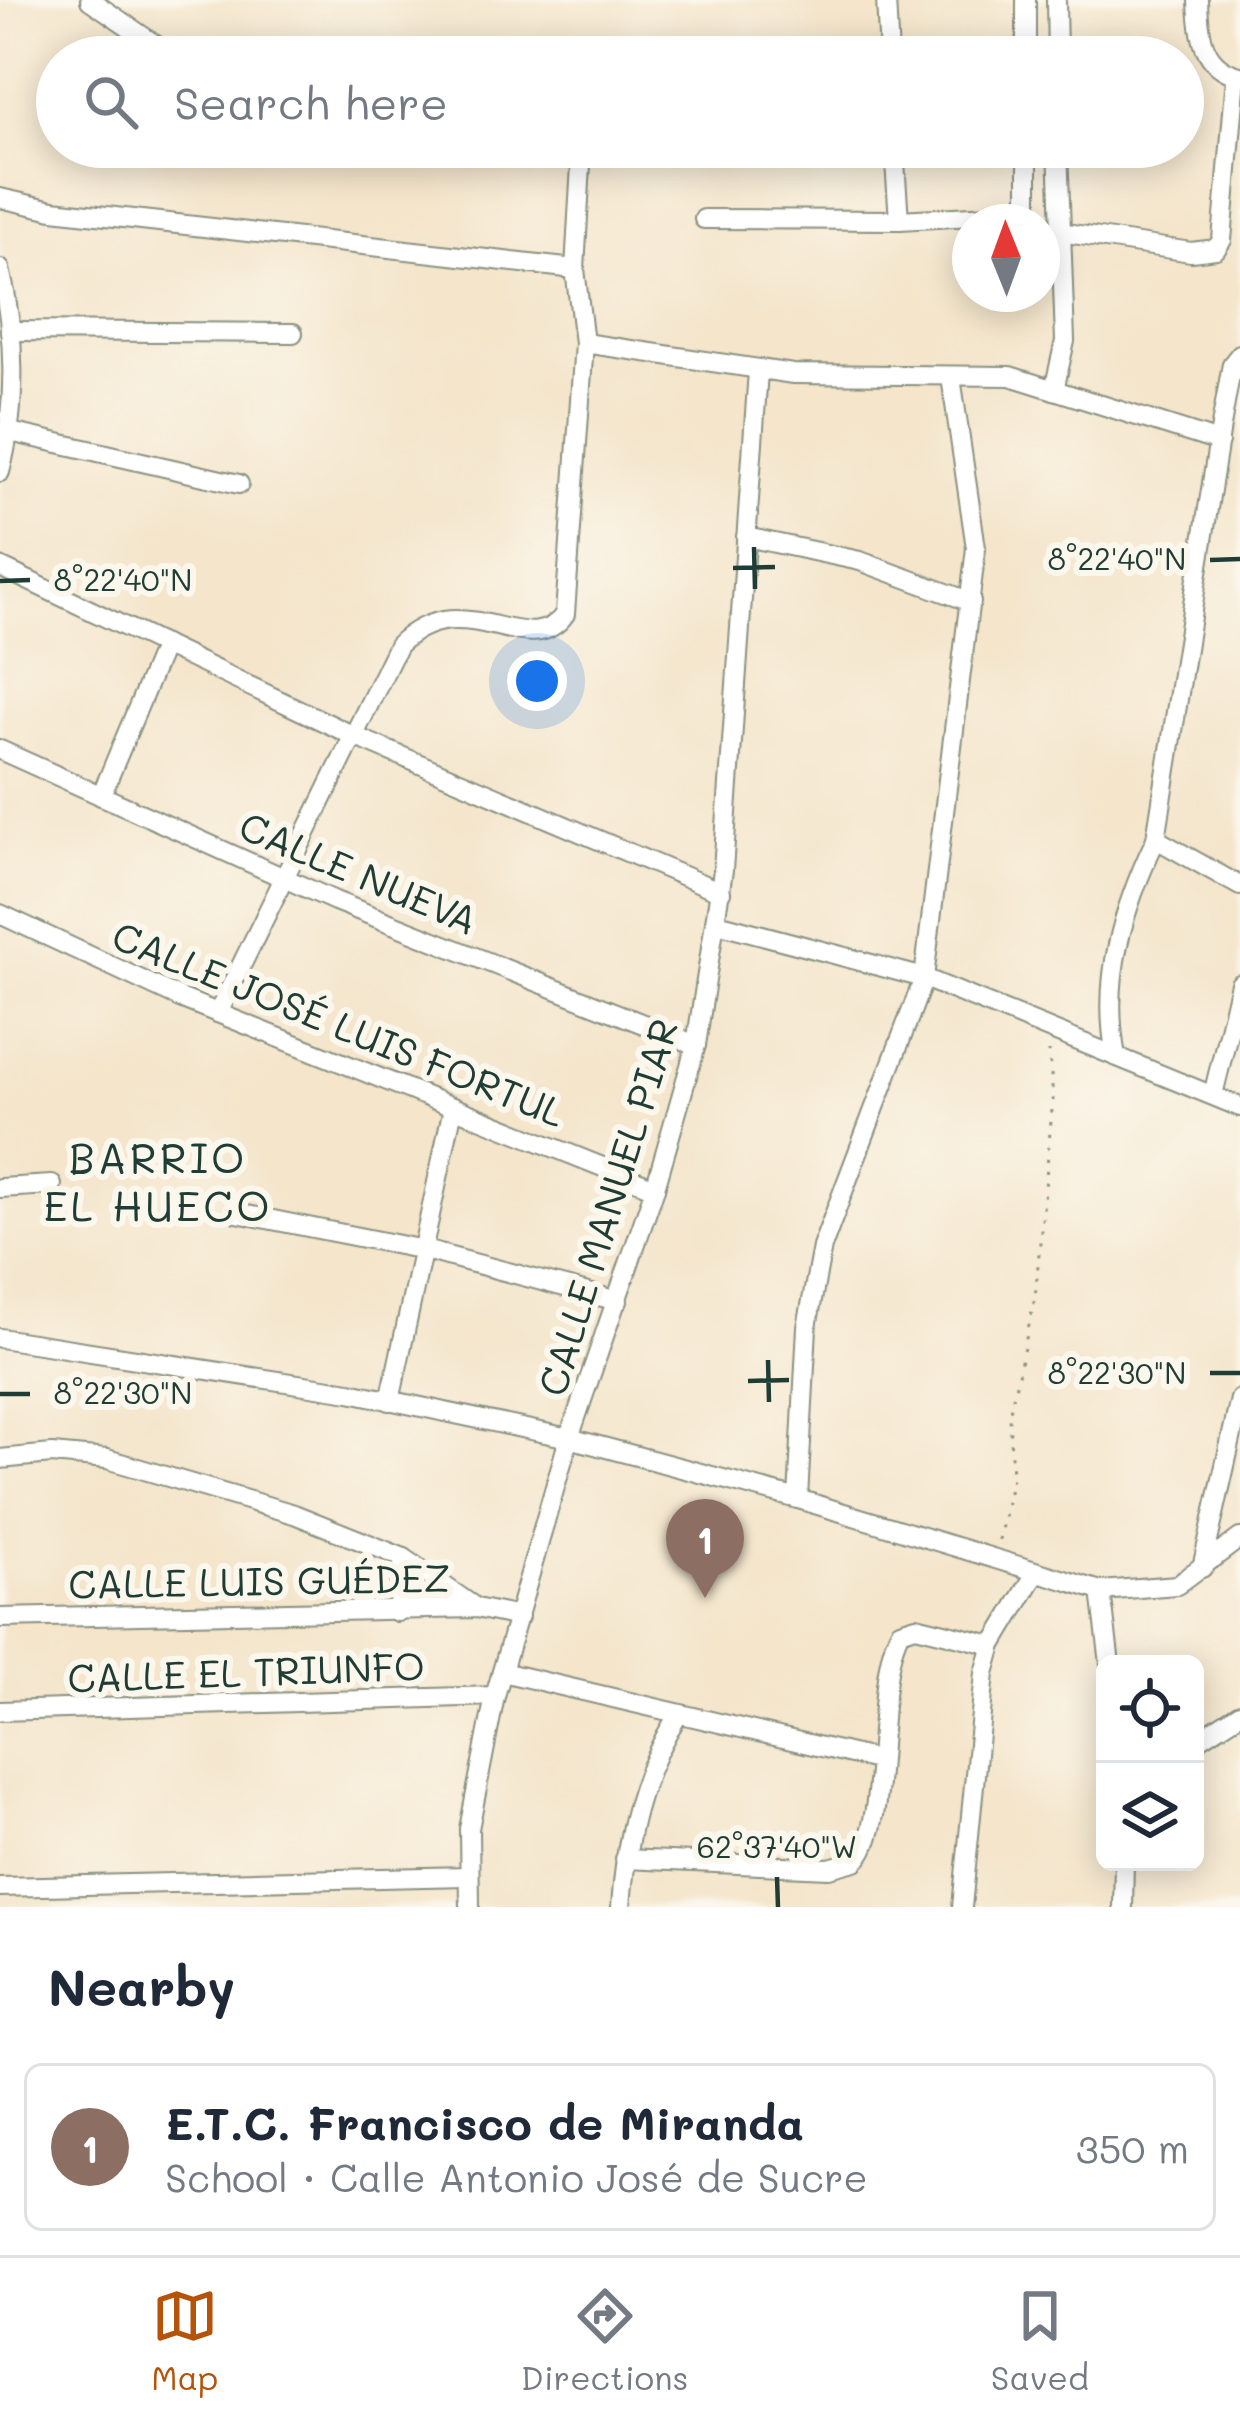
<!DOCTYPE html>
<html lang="en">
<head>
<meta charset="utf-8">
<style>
	:root { --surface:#fff; --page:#f6f6f7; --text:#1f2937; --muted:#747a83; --line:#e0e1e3; --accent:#b45309 }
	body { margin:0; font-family:Mali,sans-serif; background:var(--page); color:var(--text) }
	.controls { position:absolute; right:36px; bottom:36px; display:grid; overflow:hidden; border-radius:18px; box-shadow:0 6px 30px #0003 }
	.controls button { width:108px; height:108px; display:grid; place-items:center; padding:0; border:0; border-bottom:3px solid var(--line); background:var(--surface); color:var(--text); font:60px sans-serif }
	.compass { position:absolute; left:952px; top:204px; width:108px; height:108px; border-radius:50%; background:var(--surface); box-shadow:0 6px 30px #0003; rotate:359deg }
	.you { position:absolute; left:537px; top:681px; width:42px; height:42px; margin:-30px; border:9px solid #fff; border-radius:50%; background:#1a73e8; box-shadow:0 0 0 18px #1a73e833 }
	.badge { display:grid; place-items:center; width:78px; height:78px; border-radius:50%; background:var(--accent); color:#fff; font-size:39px; font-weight:700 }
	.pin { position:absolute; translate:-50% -99px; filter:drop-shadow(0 3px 6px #0008) }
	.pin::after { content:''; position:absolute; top:63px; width:42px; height:36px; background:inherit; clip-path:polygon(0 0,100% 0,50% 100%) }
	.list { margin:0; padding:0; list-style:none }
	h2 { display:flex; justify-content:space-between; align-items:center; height:156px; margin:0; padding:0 48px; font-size:51px }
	h2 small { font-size:39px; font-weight:400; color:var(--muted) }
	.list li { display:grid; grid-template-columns:78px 1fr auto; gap:36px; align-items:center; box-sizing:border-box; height:168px; margin:0 24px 24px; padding:0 24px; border:3px solid var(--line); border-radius:18px }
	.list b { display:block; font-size:45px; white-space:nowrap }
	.list p { margin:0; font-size:39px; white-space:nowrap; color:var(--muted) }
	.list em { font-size:39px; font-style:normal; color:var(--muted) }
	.icon { flex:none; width:66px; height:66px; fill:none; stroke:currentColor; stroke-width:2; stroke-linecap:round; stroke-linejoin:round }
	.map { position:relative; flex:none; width:1240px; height:1907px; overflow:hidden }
	.search { position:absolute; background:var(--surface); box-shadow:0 6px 30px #0003; left:36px; right:36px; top:36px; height:132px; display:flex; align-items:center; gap:30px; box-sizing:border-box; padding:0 42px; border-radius:66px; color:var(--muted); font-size:45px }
	.sheet { height:348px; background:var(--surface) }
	nav { display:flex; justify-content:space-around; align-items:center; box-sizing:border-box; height:168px; border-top:3px solid var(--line); background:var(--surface); font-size:33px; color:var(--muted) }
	nav a { display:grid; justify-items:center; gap:6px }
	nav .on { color:var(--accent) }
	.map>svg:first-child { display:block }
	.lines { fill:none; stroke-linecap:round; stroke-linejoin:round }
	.street-casing { stroke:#8a9180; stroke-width:22 }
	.path { stroke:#8a9180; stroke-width:3; stroke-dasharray:3 9; stroke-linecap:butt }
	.street { stroke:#fff; stroke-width:18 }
	.ticks { fill:none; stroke:#1f3d34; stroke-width:4.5 }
	.labels { text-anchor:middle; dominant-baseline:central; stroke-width:12; stroke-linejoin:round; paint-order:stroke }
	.street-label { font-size:39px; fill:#1f3d34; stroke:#fbf7ec }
	.neighbourhood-label { font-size:42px; letter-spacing:3px; fill:#1f3d34; stroke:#fbf7ec }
	.ticks-label { font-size:30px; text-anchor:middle; fill:#1f3d34; stroke:#fbf7ec; stroke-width:12; stroke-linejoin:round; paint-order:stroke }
</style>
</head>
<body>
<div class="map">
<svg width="1240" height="1907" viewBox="0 0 1240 1907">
	<rect width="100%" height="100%" fill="#fbf7ec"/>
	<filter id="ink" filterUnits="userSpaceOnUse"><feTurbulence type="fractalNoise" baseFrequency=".00833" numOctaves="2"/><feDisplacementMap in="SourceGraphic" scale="24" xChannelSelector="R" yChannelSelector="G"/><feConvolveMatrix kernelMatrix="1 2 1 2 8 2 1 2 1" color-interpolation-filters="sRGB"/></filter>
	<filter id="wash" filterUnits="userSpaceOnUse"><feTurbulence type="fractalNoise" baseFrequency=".004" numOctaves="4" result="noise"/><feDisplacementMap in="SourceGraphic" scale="48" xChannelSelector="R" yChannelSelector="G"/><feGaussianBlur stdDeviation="2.7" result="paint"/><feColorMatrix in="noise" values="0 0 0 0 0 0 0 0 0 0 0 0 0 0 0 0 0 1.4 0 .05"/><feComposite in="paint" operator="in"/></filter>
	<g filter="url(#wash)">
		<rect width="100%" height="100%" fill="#f4e5cb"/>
	</g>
	<g filter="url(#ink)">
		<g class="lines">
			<g class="street-casing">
				<g id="street">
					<path d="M90,0L163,50L185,57"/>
					<path d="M886,0L889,57"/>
					<path d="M1026,0V57"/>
					<path d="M1056,0L1057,57"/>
					<path d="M1198,0C1199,34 1202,67 1240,76"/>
					<path d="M894,147L899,220"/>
					<path d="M0,198L53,210L575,269"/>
					<path d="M704,219L899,220L1028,213V147"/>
					<path d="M1060,232L1191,252L1216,249L1222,240L1236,76"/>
					<path d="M0,269C16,334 17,408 0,472"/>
					<path d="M10,331L293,333"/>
					<path d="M584,343L793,374L1010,376L1219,442"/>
					<path d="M1054,390L1065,341L1058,147"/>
					<path d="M10,432L239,484"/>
					<path d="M746,537L860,561L971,602"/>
					<path d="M0,567L354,736L721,892"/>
					<path d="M0,750L335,901L696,1045"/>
					<path d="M101,796L164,645"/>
					<path d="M1156,839L1240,886"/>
					<path d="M0,914L180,998L655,1188"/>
					<path d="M717,923L924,978L1240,1107"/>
					<path d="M218,1013L398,645C463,581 528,666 565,614L584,343L575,269L582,147"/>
					<path d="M1116,1056C1101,979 1123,908 1156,839L1221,426L1232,364L1240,354"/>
					<path d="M1213,1095L1240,984"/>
					<path d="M0,1188L52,1185"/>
					<path d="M237,1213L424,1250L618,1301"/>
					<path d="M0,1338L350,1392L569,1438L798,1499L1101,1591L1177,1585L1240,1538"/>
					<path d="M390,1401L453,1108"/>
					<path d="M0,1459L52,1454L107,1459L294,1514L404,1558L476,1608"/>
					<path d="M798,1499L807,1327L822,1247L924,978L976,548L951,377"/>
					<path d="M1202,1568L1240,1399"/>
					<path d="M1101,1591L1110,1664"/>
					<path d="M397,1612L404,1558"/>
					<path d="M0,1618L476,1608L519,1617"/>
					<path d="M502,1672L877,1760"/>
					<path d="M0,1711L495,1696"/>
					<path d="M1195,1742L1240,1713"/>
					<path d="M625,1859L829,1868L855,1861C891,1829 872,1682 900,1631L916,1626L993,1645"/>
					<path d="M0,1887L468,1876"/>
					<path d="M470,1907L469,1829L495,1696L569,1438L655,1188L696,1045L723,870L758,371"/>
					<path d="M621,1907C626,1835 639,1777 678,1715"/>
					<path d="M962,1907L985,1673L993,1645L1036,1573"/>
					<path d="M1123,1907L1124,1862"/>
				</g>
			</g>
			<path class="path" d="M999,1540L1012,1478L1009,1415L1035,1298L1053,1099L1049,1051"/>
			<use href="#street" class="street"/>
		</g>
	</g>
	<path class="ticks" d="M754,547L755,589M1210,560L1240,559M733,568L775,567M0,581L30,580M768,1360L769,1402M1210,1373H1240M748,1381L789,1380M0,1394H30M777,1877L778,1907"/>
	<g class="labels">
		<g class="street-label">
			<text transform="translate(359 872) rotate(23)">CALLE NUEVA</text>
			<text transform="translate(339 1023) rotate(22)">CALLE JOSÉ LUIS FORTUL</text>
			<text transform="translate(607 1207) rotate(-73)">CALLE MANUEL PIAR</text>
			<text transform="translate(259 1580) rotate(-1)">CALLE LUIS GUÉDEZ</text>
			<text transform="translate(246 1671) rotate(-2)">CALLE EL TRIUNFO</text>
		</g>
		<g class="neighbourhood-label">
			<text x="158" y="1157">BARRIO<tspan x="158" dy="48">EL HUECO</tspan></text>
		</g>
	</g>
	<g class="ticks-label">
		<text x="1117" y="570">8°22'40"N</text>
		<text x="123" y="591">8°22'40"N</text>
		<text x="1117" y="1384">8°22'30"N</text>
		<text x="123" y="1404">8°22'30"N</text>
		<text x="777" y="1858">62°37'40"W</text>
	</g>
</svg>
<div class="controls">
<button><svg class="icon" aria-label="locate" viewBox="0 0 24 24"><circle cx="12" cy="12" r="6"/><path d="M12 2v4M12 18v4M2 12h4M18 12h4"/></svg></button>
<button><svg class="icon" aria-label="layers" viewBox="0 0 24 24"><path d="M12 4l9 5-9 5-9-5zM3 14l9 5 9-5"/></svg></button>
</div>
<svg class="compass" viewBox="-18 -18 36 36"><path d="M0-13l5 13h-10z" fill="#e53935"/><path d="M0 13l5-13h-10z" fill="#747a83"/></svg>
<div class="you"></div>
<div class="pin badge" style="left:705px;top:1598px;background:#8d6e63">1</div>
<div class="search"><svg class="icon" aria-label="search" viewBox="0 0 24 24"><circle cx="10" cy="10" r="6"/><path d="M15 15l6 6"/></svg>Search here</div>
</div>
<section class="sheet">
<h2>Nearby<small></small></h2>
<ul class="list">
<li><span class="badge" style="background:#8d6e63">1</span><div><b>E.T.C. Francisco de Miranda</b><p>School · Calle Antonio José de Sucre</p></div><em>350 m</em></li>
</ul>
</section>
<nav>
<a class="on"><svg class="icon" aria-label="map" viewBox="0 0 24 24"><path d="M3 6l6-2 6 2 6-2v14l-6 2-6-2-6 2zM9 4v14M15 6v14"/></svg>Map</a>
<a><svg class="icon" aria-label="directions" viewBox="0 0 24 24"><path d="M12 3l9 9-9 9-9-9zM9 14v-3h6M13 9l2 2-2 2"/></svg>Directions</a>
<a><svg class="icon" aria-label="saved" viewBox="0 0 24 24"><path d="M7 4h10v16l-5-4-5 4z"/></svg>Saved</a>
</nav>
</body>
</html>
